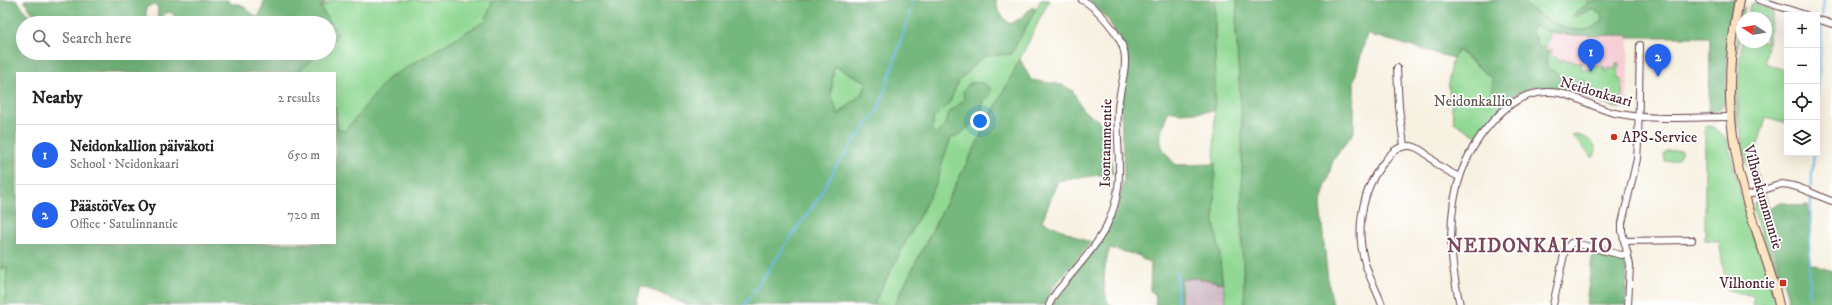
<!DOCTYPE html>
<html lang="en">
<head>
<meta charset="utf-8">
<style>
	:root { --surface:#fff; --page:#f2f2f2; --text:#222; --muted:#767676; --line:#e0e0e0; --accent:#2563eb }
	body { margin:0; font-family:"IM FELL DW Pica",serif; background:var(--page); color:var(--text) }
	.controls { position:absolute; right:12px; top:12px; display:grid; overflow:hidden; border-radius:0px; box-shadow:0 4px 16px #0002 }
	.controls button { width:36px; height:36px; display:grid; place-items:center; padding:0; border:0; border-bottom:1px solid var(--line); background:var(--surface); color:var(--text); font:20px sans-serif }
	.compass { position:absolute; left:1736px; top:12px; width:36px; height:36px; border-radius:50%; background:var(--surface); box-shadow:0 4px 16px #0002; rotate:281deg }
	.you { position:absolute; left:980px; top:121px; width:14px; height:14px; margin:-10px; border:3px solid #fff; border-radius:50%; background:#1a73e8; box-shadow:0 0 0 6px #1a73e833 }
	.badge { display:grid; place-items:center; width:26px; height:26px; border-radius:50%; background:var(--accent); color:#fff; font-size:13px; font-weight:700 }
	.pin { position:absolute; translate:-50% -33px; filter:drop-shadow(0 1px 2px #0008) }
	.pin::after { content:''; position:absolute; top:21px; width:14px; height:12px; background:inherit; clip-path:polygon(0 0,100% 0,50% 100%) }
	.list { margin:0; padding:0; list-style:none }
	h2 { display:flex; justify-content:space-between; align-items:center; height:52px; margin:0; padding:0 16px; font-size:17px }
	h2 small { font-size:13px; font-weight:400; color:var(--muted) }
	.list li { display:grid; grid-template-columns:26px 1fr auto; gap:12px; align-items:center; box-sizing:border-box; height:60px; padding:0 16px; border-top:1px solid var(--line) }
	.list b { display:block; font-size:15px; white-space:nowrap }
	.list p { margin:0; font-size:13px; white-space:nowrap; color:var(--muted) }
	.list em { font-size:13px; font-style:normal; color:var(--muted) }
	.icon { flex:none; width:22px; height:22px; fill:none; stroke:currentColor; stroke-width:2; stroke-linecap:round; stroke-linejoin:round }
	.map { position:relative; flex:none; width:1832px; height:305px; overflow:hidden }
	.search { position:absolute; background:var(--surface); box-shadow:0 4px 16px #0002; left:16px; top:16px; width:320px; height:44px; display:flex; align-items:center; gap:10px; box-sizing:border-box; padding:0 14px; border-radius:22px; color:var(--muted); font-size:15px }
	.panel { position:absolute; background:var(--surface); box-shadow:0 4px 16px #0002; left:16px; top:72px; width:320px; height:172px; border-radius:0px }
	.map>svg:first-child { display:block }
	.built { fill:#f6cfd5 }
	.industrial { fill:#d1bdc8 }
	.green { fill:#90d893; stroke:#6d7c5f }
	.forest { fill:#74b87d; stroke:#5f6c54; fill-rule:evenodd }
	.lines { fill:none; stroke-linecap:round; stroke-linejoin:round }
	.stream { stroke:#72bbeb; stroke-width:2 }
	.street-casing { stroke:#643e46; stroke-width:8 }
	.secondary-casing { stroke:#643e46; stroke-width:10 }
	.street { stroke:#fff; stroke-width:6 }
	.secondary { stroke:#fde5c4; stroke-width:8 }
	.poi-dot { fill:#c8321e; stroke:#fff; stroke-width:1.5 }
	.labels { text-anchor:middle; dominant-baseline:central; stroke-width:3.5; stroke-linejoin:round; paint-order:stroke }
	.street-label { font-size:15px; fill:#4a1f2b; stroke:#fff }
	.park-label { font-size:15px; fill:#5f564a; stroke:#fff }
	.poi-label { font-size:15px; fill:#4a1f2b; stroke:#fff; text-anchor:start }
	.district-label { font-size:19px; font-weight:bold; letter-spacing:1px; fill:#7a475a; stroke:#fff }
</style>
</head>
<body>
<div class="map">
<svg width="1832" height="305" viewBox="0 0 1832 305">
	<rect width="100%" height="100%" fill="#fff"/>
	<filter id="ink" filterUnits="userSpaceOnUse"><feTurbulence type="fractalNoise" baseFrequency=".025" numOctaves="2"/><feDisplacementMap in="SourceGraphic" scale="8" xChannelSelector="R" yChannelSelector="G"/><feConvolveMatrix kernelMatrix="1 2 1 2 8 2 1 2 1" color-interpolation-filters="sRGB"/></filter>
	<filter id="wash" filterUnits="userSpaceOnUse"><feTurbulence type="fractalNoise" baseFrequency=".012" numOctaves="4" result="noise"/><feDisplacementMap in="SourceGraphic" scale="16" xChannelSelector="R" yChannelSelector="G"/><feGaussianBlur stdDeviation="0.9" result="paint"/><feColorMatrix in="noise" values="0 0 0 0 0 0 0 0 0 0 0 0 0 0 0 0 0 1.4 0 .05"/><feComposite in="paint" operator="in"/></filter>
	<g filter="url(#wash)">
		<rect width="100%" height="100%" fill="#f7f1e1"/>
		<path class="built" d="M1551,32L1572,35H1627L1629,37L1627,111L1620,109L1621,101L1566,83L1545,49Z"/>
		<path class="industrial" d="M1197,278L1222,283L1224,288L1226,305H1181V279Z"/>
		<g class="green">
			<path d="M331,0H493L485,21L387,79L345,132L338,130L335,107V73H297L320,53H329V46L338,34L321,8Z"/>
			<path d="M1041,0H1049L1020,59L894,305H873L937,182L943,160L951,138L961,134L964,100L949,113L943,128L936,134L932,130L934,118L950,102L958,82L972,67L984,56L1011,54Z"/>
			<path d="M1215,0H1237L1236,31L1242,126V245L1245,305H1226L1214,221Z"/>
			<path d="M1520,0H1588L1586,5L1573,15L1575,17L1593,8L1595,11L1601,14L1602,19C1583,47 1537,16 1520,0Z"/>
			<path d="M1754,3L1773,10L1765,63L1787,71V123L1766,117L1753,161L1762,188L1758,189L1755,187C1751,175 1747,163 1744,151C1736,115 1738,75 1742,39V42H1766V18H1747L1750,5Z"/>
			<path d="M1745,7L1738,43L1736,78L1738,129H1736L1732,77L1740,11Z"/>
			<path d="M1533,26L1551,32L1545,49L1536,45V38L1530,31Z"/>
			<path d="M1548,49L1552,50L1551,56L1557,58V62H1561V59L1582,63L1581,69L1590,70L1591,64L1605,67L1604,71H1607L1608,68L1615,69L1616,63H1619L1618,79L1622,80V100L1620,101L1600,98L1587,92V84L1580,82L1573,85L1561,80L1560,77L1546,67Z"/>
			<path d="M1457,50L1493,79L1492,88L1502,103L1508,100L1487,121L1476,136L1454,122C1450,94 1443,77 1457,50Z"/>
			<path d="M834,66L867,82L863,93L837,115L831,94Z"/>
			<path d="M1705,125L1713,127L1727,139L1744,208L1771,285L1776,305H1752L1754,296L1727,290L1719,241L1705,240Z"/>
			<path d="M1577,135C1588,138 1602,145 1593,158L1572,136Z"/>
			<path d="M1682,150C1680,160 1675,162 1665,161L1664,154L1666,151Z"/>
			<path d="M1756,201L1780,279L1778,280L1774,272L1753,210V207Z"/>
			<path d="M7,267L5,305H0V268Z"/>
		</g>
		<g class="forest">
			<path d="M0,0H17L26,13L36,23H23V53H320L297,73H17V243H335V107L338,129L345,131L387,79L485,21L493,0H996L998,10L1009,24L1020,19L1033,6L1035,10L1011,54L985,56L972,67L958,82L950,102L934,118L932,130L936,134L943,128L949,113L964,100L963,91L970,83L980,82L991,88L989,97L983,101L981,115L961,134L951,138L943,160L937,182L873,305H687L641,285L636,305H5L7,267L0,268ZM834,66L867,82L863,93L838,115L831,94Z"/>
			<path d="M24,0H228L231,4H240L258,18L262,9L264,0H326L321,8L338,34L329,46V23H180L171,12L163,14L166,23H157L158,7L154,5L146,7V23C123,23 54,28 37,17C31,13 28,6 24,0Z"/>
			<path d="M1089,0H1215V111L1179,113L1168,111C1159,138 1155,144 1176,165L1215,164L1214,221L1220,254L1222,283L1197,278L1181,279V305H1155L1156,297L1150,290L1151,262L1142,259L1140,256L1110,248C1104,267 1101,283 1108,303L1112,305H1052L1116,212L1124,179L1121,109L1128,56L1109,21Z"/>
			<path d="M1237,0H1520C1537,16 1583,47 1602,19L1601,14L1595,11L1593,8L1575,17L1573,15L1586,5L1588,0H1736L1729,35L1725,103C1720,109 1715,115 1707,114L1709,104L1710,37H1629L1626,35C1595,35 1562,39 1533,26L1531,31L1536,38V45L1545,49L1547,52L1546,67L1558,74L1561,80L1573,85L1583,81H1585L1587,84L1586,91C1593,100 1611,99 1621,101L1620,109L1601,103L1568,89L1532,87L1512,96L1502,103C1491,101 1492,88 1493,79L1458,50L1453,58L1367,34L1354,80V132L1333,160L1320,206L1328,281L1333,305H1245L1242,245V126L1236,31Z"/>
			<path d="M1020,59L1031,80L1062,85L1072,90L1083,110L1099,121L1103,129L1109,142L1113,173L1058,181L1042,221L1091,243L1054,286L1043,305H894Z"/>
			<path d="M1764,194L1769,209L1782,202L1798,206L1808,205L1811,230L1809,263L1832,271V305H1790L1758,200L1760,195Z"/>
			<path d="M1593,250L1625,259L1627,282L1625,305H1586Z"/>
		</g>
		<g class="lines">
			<g class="stream">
				<path d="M1822,15L1824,0"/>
				<path d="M1817,107L1822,26"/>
				<path d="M1811,186L1814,153"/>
				<path d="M1809,297L1811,197"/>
				<path d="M744,305L819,197L838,163L879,108L914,0"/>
				<path d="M1177,305V272"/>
			</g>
		</g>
	</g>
	<g filter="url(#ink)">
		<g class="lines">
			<g class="street-casing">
				<g id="street">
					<path d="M1759,0L1806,15"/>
					<path d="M1817,19L1832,24"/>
					<path d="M1397,68L1399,107L1404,146"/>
					<path d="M1745,196L1782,184C1800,185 1816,196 1832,201"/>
					<path d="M1624,241L1692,240"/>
					<path d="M1049,305C1054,292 1062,286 1070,276C1083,260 1097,245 1106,227C1128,182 1115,153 1118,108C1119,90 1128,68 1124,51C1120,34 1097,7 1082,0"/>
					<path d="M1382,305C1378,293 1372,283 1368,272C1354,236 1360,192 1384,162C1391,153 1398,145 1411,146C1422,148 1430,158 1438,165C1445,170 1452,173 1459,177"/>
					<path d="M1460,305C1445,241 1445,173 1492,122C1508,104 1524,92 1549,92C1572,92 1592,108 1615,113C1651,121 1692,117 1730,117"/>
					<path d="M1553,305L1565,250L1571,243H1575L1621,255L1628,254"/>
					<path d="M1628,305L1630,265L1622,231V223L1637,159L1638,143L1640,45"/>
				</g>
			</g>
			<g class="secondary-casing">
				<path id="secondary" d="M1739,0C1726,68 1726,128 1745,195C1755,232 1771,267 1779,305"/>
			</g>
			<use href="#street" class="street"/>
			<use href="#secondary" class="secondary"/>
		</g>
	</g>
	<g class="poi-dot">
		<circle cx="1614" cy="137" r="4"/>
		<rect x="1779" y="279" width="8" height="8" rx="2"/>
	</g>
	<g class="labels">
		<g class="street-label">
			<text transform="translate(1596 92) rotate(16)">Neidonkaari</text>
			<text transform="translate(1106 143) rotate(-89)">Isontammentie</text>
			<text transform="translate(1763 197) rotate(74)">Vilhonkummuntie</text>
		</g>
		<g class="park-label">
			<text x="1473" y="101">Neidonkallio</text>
		</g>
		<g class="poi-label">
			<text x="1622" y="137">APS-Service</text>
			<text x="1775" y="283" text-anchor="end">Vilhontie</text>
		</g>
		<g class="district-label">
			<text x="1530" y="246">NEIDONKALLIO</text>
		</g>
	</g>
</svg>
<div class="controls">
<button>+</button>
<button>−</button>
<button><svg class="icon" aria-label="locate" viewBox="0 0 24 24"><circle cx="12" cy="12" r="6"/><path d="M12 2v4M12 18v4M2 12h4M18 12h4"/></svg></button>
<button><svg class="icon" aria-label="layers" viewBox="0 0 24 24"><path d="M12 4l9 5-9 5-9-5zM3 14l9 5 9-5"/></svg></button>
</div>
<svg class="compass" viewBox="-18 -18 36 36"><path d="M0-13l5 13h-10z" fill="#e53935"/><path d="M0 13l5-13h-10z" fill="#767676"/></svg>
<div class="you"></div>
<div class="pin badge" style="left:1591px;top:72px">1</div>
<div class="pin badge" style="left:1658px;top:77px">2</div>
<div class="search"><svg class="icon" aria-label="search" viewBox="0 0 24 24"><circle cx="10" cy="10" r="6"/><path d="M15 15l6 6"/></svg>Search here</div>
<section class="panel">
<h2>Nearby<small>2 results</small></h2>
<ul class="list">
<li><span class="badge">1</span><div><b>Neidonkallion päiväkoti</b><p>School · Neidonkaari</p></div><em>650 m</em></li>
<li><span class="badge">2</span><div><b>PäästötVex Oy</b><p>Office · Satulinnantie</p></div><em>720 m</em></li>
</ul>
</section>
</div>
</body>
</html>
